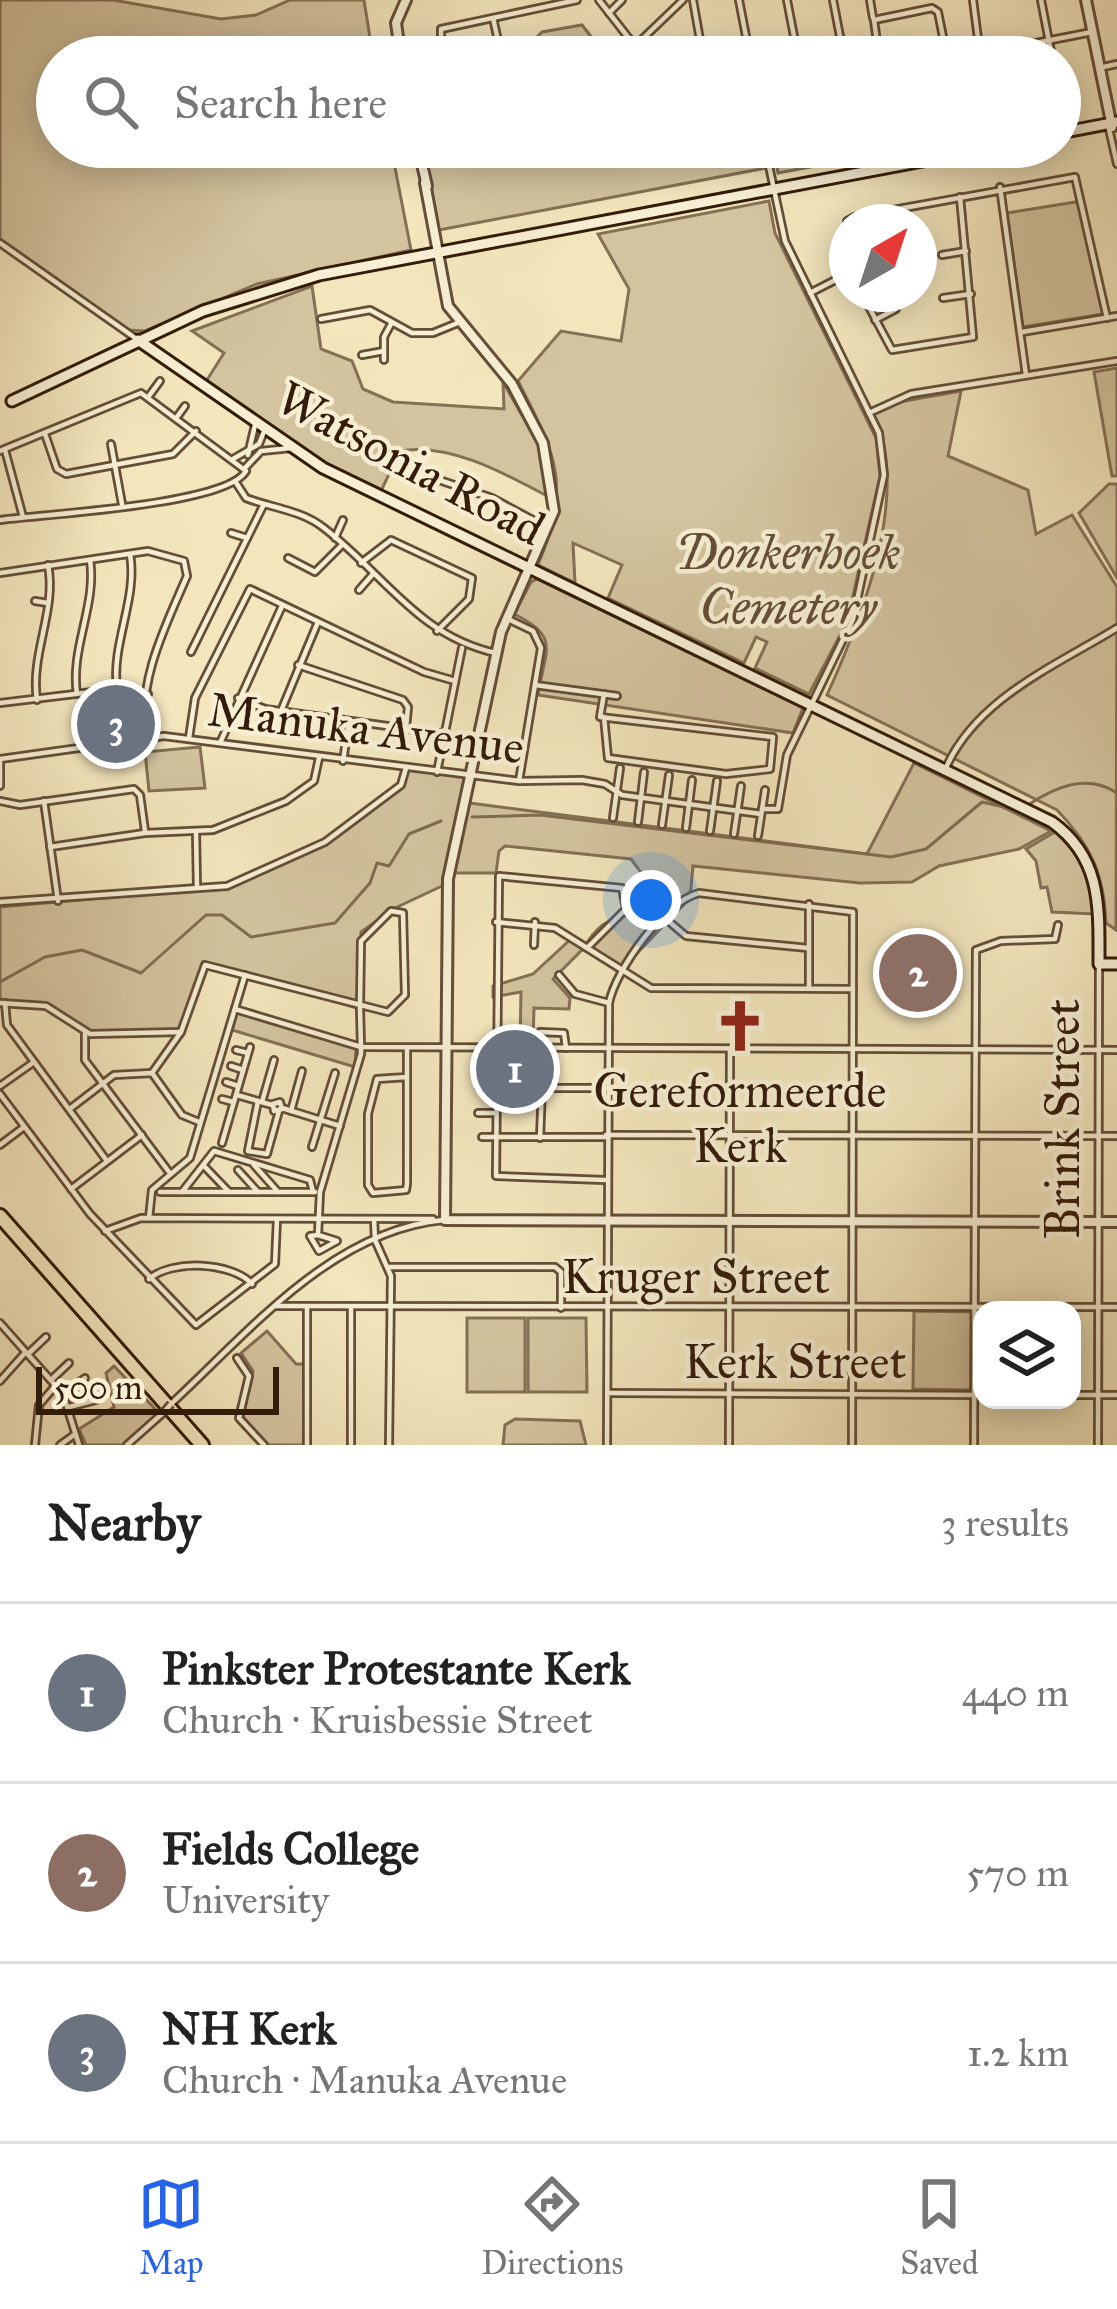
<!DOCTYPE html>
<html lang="en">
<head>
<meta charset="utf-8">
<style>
	:root { --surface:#fff; --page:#f2f2f2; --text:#222; --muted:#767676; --line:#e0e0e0; --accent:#2563eb }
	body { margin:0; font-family:"IM FELL Great Primer",serif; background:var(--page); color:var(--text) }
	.controls { position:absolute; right:36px; bottom:36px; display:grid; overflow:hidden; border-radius:24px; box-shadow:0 6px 30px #0003 }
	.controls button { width:108px; height:108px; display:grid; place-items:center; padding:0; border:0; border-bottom:3px solid var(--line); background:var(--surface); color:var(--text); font:60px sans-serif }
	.compass { position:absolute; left:829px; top:204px; width:108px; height:108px; border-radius:50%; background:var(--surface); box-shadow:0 6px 30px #0003; rotate:39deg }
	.scale { position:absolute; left:36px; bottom:30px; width:243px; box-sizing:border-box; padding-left:12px; border:6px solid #341c0a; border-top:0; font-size:33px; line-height:42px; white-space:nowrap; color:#341c0a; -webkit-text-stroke:9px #f7efd4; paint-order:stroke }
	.you { position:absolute; left:651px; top:900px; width:42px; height:42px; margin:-30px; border:9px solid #fff; border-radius:50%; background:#1a73e8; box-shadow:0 0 0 18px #1a73e833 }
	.badge { display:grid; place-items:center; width:78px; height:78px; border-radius:50%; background:var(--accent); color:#fff; font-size:39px; font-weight:700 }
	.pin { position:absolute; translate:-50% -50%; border:6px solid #fff; box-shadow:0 3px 12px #0006 }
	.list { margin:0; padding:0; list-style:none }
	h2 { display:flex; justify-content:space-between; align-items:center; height:156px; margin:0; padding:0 48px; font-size:51px }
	h2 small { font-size:39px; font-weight:400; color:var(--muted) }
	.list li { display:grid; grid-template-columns:78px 1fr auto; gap:36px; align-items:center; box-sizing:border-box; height:180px; padding:0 48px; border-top:3px solid var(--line) }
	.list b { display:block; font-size:45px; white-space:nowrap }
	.list p { margin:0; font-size:39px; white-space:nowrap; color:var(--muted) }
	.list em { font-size:39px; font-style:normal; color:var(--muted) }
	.icon { flex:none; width:66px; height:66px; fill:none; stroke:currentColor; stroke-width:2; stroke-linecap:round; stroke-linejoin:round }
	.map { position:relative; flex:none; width:1117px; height:1445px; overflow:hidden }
	.search { position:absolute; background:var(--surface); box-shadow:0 6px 30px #0003; left:36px; right:36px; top:36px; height:132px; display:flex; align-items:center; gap:30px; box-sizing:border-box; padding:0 42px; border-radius:66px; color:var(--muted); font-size:45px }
	.sheet { height:696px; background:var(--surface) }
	nav { display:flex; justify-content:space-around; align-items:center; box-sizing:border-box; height:168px; border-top:3px solid var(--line); background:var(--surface); font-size:33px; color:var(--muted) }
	nav a { display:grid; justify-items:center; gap:6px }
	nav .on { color:var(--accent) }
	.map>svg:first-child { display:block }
	.green { fill:#d3c49f; stroke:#847054; stroke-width:3 }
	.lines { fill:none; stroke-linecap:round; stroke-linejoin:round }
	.stream { stroke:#806c51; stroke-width:3 }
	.minor-casing { stroke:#644e37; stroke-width:10 }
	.tertiary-casing { stroke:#644e37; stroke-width:14 }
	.secondary-casing { stroke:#341c0a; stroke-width:15 }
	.trunk-casing { stroke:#341c0a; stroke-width:18 }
	.minor { stroke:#f7efd4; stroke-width:4.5 }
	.tertiary { stroke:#f7efd4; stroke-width:8 }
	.secondary { stroke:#f7efd4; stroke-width:9 }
	.trunk { stroke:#f3e6bd; stroke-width:12 }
	.minor-bridge-casing { stroke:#644e37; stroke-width:10; stroke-linecap:butt }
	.minor-bridge { stroke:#f7efd4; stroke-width:4.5 }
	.labels { text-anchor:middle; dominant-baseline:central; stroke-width:9; stroke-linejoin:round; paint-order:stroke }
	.street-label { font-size:48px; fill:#341c0a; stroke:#f7efd4 }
	.park-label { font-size:48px; font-style:italic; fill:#644e37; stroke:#f7efd4 }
	.poi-label { font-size:48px; fill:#341c0a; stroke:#f7efd4 }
</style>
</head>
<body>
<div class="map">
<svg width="1117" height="1445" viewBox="0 0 1117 1445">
	<rect width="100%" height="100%" fill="#f3e6bd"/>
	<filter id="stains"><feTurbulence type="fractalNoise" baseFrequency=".00167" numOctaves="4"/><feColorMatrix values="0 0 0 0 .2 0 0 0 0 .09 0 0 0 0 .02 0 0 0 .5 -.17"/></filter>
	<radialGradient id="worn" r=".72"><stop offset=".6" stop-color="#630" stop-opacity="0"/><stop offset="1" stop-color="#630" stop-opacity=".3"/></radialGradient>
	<g class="green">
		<path d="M0,0H113L221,19L256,15L290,0H364L373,57H57V147H391L411,250L257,284L145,331L129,330L0,239Z"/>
		<path d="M582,25L607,57H518L542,32Z"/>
		<path d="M594,147L610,159L620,147H649L661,158L714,147H763L766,168L439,230L424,148Z"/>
		<path d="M803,147H815L814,155L856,147H917L778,173L774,150L797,155Z"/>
		<path d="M769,201L775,233L876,438L880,476L847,622L809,694L755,668L767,642L756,637L744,663L608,598L622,565L573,543L575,583L538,565C572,483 556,456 518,381L561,331L621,341L629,289L598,234Z"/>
		<path d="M1082,201L1103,314L1023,327L1007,213Z"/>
		<path d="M312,286L321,349L352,361L363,389L393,402L504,409L503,382L543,452L549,497C506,474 449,442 400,451L381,491L324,464L205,383L224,353L192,331Z"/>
		<path d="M1117,368V476H1112L1094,372Z"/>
		<path d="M961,391L948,456L1028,490L1036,534L1072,515L1117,587L1116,930L1106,923C1104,874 1091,845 1057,810L827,695C862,618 911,495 874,414L899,402Z"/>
		<path d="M1109,484H1117V578L1079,513Z"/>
		<path d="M537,579L803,708L793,733L538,695C545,649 561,637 514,614L531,582Z"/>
		<path d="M200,747L205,788L149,791L145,752Z"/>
		<path d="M914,763L1051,831L1019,849L939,866L912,882L860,883L693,866L690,898L619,972L583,949L553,979L570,998L569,1009L534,1008L533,1044H520L521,992L493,997V986L533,974L573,937L586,944C600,922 616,914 642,915L645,878L631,859L505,846L499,851L496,873H453L469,803L867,854Z"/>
		<path d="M406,768L467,775L442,886L393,909L361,932L360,1009L203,962L183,1030L86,1034L44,1005L0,1004V907L228,887L318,848L404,785Z"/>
		<path d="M1055,832C1082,855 1090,880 1095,914L1052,912L1047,887L1041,888L1036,861L1026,849Z"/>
		<path d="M237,1012L356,1048L355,1067L232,1030Z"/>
		<path d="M914,1311L972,1312L971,1390L913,1389Z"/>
		<rect x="467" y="1318" width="58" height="74"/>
		<path d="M586,1318L587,1392H528V1318Z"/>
		<path d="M267,1331L296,1364H305L304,1445H267L243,1417L253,1371L241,1353Z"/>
		<path d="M114,1366L159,1413L124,1445H86L79,1429L114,1407L106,1373Z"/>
		<path d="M515,1419L580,1421L586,1445H503L505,1425Z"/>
	</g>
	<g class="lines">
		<g class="stream">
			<path d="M1028,805C1055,787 1087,773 1117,793"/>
			<path d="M472,817L540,815L891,857L926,849L982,802L1021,811"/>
			<path d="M0,982L45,957L82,950L141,973L206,915H222L251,937L335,923L370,883L377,863L389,866L409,834L441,821"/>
		</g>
		<g class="minor-casing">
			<g id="minor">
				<path d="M599,0L631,41L636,57"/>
				<path d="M693,0L703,57"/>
				<path d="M739,0L750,57"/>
				<path d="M787,0L798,57"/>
				<path d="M833,0L844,57"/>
				<path d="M870,0L873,18"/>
				<path d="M973,0L980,54"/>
				<path d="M1041,0L1052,57"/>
				<path d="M609,13L622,0"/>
				<path d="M911,43L913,57"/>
				<path d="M634,47L683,0"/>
				<path d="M441,57V29L577,0"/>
				<path d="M492,57L499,45L493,18"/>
				<path d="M879,57L874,20L932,8L938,12L947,57"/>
				<path d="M964,57L1092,32"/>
				<path d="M1099,68L1117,64"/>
				<path d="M1109,129L1117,164"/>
				<path d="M652,147L660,155L710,147"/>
				<path d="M1000,187L1026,375"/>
				<path d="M889,210L890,222"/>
				<path d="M847,233V221L854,217L1075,177L1107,318"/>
				<path d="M0,243L138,340"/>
				<path d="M942,255L966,251"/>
				<path d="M810,293L847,274"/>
				<path d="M862,294L892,350L973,337L960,197"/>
				<path d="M943,298L971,294"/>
				<path d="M321,319L370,310L412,333H433L460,322"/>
				<path d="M875,320L896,309L897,294"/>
				<path d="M1022,332L1117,316"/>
				<path d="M362,355L384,351"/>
				<path d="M384,360V337L391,324"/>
				<path d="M149,396L160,381"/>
				<path d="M869,413L911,394L1117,361"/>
				<path d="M177,417L185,406"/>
				<path d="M45,434L57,469L66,474L173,454L196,431"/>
				<path d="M111,444L122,504"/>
				<path d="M5,450L23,517"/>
				<path d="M0,451L141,393L246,471C227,505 45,514 0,520"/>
				<path d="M248,455L255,425"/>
				<path d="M233,459L259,444L265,429"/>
				<path d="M245,468L261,451L291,448"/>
				<path d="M413,471L492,498L544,526"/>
				<path d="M235,481L246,498C272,508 301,510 324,528C384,574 418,636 496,653"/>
				<path d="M231,533L247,538"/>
				<path d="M335,538L343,520"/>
				<path d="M288,558L315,572L342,545"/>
				<path d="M361,563L391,540L472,578L469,599L437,631"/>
				<path d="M0,573L148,551L184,561L187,576C166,625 137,681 146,736"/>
				<path d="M359,590L373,574"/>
				<path d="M35,601L48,603"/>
				<path d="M506,618L533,631L541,648L519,781"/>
				<path d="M191,652L264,504"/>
				<path d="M298,665L403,700L408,707L406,728"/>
				<path d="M535,685L617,696"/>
				<path d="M117,689C111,643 138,599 130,554"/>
				<path d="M77,694C70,648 97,605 90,560"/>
				<path d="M604,694L600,717L773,737L770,769L726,774L608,758L604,717"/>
				<path d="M238,698L265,709L445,734"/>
				<path d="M37,700C30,654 57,610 48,565"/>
				<path d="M0,703L117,689L148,694"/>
				<path d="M281,711L318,622"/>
				<path d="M189,738L195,698L250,589L424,672L455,681"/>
				<path d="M220,743L282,606"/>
				<path d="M0,759L164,736L519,781L582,780L605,784L622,795L761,814"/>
				<path d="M343,761L349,721"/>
				<path d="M945,770C975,699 1055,666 1117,628"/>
				<path d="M437,772L462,648"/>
				<path d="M0,786V762"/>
				<path d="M0,801L20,805L134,789L140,795L145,831"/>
				<path d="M44,801L58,901"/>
				<path d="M762,809H778L787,755L853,619L884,475L879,433L785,241L765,147"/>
				<path d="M613,818L620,768"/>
				<path d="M638,822L644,772"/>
				<path d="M662,825L669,775"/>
				<path d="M686,828L692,780"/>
				<path d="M710,831L717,781"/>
				<path d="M196,832L197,887"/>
				<path d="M734,834L741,786"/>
				<path d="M758,836L765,790"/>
				<path d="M50,847L145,833L213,830L286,801L314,781L319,758"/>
				<path d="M0,902L227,886L325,842L401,785L406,768"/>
				<path d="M666,919L686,936L808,948"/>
				<path d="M496,922L555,928L651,988L853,989"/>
				<path d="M534,945L535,922"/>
				<path d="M587,948L626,909L622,888L499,876L496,1176L605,1180"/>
				<path d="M559,975L575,994L609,1003"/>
				<path d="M809,988V904"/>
				<path d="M0,1003L46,1006L90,1034L181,1032"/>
				<path d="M5,1003L7,1025L107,1161"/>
				<path d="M235,1009L361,1047L1117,1050"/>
				<path d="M540,1032L564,1033L566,1048"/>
				<path d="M85,1033V1060L169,1172"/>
				<path d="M236,1050L248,1053"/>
				<path d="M231,1066L243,1070"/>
				<path d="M481,1067H494"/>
				<path d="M152,1073L181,1032L205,965L388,1012L405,995L403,913L391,911L361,941L360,1005V1009L361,1047V1054L320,1192L318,1235L310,1236L319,1251L337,1241L318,1235"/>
				<path d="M407,1077L377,1079L368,1114V1185L373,1193L406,1190L407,1184V1048"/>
				<path d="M226,1082L238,1086"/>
				<path d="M0,1086L34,1062"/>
				<path d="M479,1087H495"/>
				<path d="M0,1094L90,1214L196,1325L275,1264L277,1219"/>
				<path d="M237,1095L272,1105"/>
				<path d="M222,1099L233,1102"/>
				<path d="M258,1101L248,1151L267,1154L279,1111"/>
				<path d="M262,1102L274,1060"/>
				<path d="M280,1102L282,1109L274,1111L273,1104Z"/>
				<path d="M71,1108L114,1075L152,1073L182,1115L199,1122"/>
				<path d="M282,1108L340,1126"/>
				<path d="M291,1111L302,1071"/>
				<path d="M478,1113H494"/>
				<path d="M606,1135L1117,1136"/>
				<path d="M482,1137H606"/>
				<path d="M540,1138L542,1088H605"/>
				<path d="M222,1143L250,1047"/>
				<path d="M0,1145L24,1127"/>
				<path d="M312,1147L335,1073"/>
				<path d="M254,1165L278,1192"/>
				<path d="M205,1167L229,1192"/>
				<path d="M238,1170L258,1192"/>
				<path d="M71,1189L142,1135"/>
				<path d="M160,1192H315"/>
				<path d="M182,1192L214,1151L310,1180L313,1192"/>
				<path d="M149,1218L152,1190L190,1158L245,975"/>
				<path d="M374,1219L375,1240L391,1276L389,1445"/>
				<path d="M105,1231L141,1218L433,1219"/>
				<path d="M389,1267H555L561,1272V1308"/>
				<path d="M149,1279C172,1259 232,1262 252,1284"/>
				<path d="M275,1306L1117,1307"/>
				<path d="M307,1308V1445"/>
				<path d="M351,1308V1445"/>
				<path d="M0,1323L63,1394L79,1445"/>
				<path d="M28,1354L46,1337"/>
				<path d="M237,1358L249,1376L239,1418L264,1445"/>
				<path d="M51,1380L69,1363"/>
				<path d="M0,1381L24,1354"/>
				<path d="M65,1392L85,1378"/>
				<path d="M608,1393L982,1395"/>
				<path d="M1072,1395H1117"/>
				<path d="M171,1404C249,1332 332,1230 444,1220"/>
				<path d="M69,1407L96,1400"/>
				<path d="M35,1445L39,1405L56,1385"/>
				<path d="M60,1445L74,1435"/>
				<path d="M127,1445L163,1413"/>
				<path d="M607,1445L609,1003C616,969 664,902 699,893L853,912L852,1445"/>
				<path d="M729,1445L730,1049"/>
				<path d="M974,1445L976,950L1001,941L1055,939L1058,925"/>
				<path d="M1098,1445L1099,965"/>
			</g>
		</g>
		<g class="tertiary-casing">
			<g id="tertiary">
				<path d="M1086,0L1112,127"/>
				<path d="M401,57L396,23L406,0"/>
				<path d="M418,147L427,186"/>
				<path d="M425,183L448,306L512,384L543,443L554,511L501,632L448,879L445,1220L1117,1222"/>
			</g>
		</g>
		<g class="secondary-casing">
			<g id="secondary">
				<path d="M1060,133L1117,122"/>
				<path d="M138,340L323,468L1052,822C1102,858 1099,907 1099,964H1117"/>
				<path d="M12,401L203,311L319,275L997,147"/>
			</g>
		</g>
		<g class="trunk-casing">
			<path id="trunk" d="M0,1216L202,1445"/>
		</g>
		<use href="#minor" class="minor"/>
		<use href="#tertiary" class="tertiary"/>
		<use href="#secondary" class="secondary"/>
		<use href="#trunk" class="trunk"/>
		<g class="minor-bridge-casing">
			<path id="minor-bridge" d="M163,1413L171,1404"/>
		</g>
		<use href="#minor-bridge" class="minor-bridge"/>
	</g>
	<defs>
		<g id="church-bare" transform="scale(4.14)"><path d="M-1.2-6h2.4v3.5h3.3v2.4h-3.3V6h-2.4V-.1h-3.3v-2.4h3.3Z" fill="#8f2418" stroke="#f7efd4" stroke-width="2.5" paint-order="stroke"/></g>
	</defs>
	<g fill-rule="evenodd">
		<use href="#church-bare" x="740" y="1026"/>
	</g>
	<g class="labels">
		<g class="street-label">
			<text transform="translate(411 463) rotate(28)">Watsonia Road</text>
			<text transform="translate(366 728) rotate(7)">Manuka Avenue</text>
			<text transform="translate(1062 1119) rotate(-90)">Brink Street</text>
			<text x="696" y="1276">Kruger Street</text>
			<text x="795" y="1361">Kerk Street</text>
		</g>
		<g class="park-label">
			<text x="788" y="552">Donkerhoek<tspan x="788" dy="55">Cemetery</tspan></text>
		</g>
		<g class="poi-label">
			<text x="740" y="1090">Gereformeerde<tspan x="740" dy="55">Kerk</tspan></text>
		</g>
	</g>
	<rect width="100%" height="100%" filter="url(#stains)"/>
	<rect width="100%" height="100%" fill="url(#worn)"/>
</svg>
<div class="controls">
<button><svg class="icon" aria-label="layers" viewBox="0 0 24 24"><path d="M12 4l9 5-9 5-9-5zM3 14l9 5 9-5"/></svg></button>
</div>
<svg class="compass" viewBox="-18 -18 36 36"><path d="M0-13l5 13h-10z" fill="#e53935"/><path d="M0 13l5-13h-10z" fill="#767676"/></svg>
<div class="scale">500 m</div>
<div class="you"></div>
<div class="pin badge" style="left:515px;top:1069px;background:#6b7280">1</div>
<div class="pin badge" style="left:918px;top:973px;background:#8d6e63">2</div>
<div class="pin badge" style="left:116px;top:724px;background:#6b7280">3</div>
<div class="search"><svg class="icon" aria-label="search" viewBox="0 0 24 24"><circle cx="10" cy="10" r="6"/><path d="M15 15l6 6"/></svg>Search here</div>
</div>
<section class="sheet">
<h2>Nearby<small>3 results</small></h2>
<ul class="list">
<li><span class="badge" style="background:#6b7280">1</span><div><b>Pinkster Protestante Kerk</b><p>Church · Kruisbessie Street</p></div><em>440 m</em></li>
<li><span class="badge" style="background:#8d6e63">2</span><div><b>Fields College</b><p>University</p></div><em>570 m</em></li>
<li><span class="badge" style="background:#6b7280">3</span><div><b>NH Kerk</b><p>Church · Manuka Avenue</p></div><em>1.2 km</em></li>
</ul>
</section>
<nav>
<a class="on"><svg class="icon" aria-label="map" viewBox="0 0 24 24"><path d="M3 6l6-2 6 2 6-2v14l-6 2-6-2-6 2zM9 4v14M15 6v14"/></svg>Map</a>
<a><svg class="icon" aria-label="directions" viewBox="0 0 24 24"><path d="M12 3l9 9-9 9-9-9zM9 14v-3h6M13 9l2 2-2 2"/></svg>Directions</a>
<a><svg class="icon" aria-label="saved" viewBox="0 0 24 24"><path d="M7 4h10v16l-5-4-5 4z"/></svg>Saved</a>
</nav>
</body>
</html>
